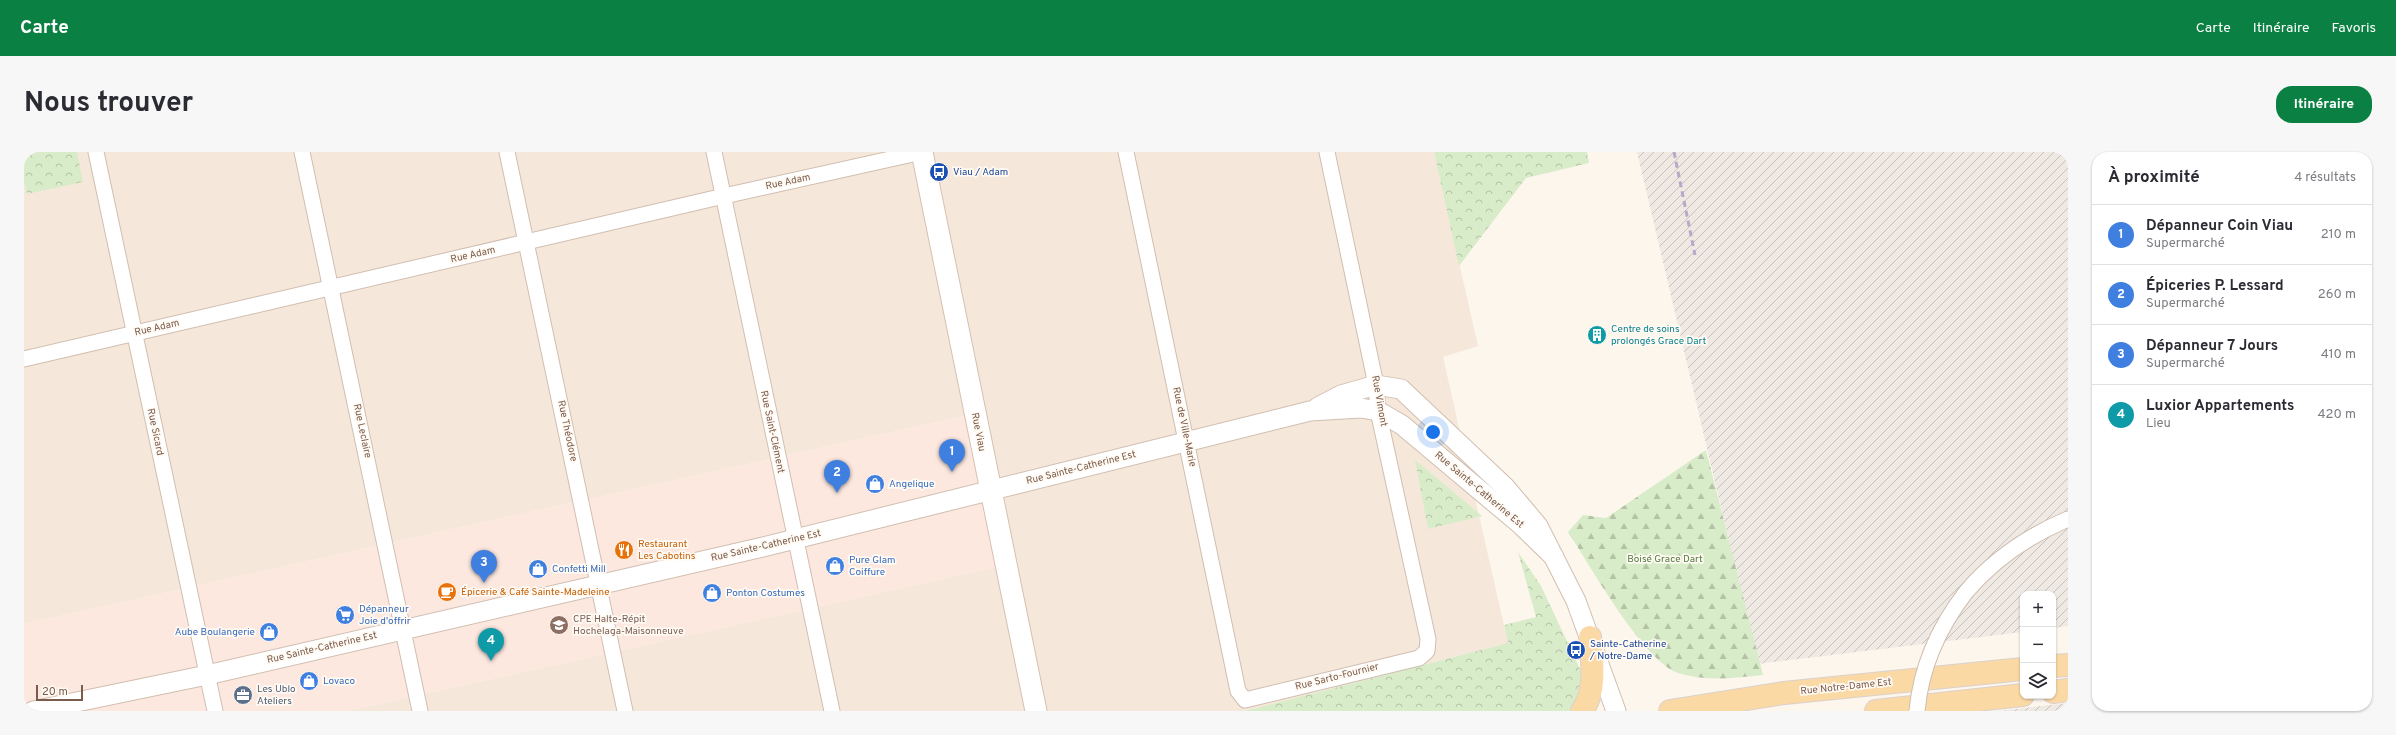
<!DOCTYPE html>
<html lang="fr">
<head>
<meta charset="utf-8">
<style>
	:root { --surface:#fff; --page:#f7f7f7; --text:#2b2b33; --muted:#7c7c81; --line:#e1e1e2; --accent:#0b8043 }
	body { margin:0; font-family:Overpass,sans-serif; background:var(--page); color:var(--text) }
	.controls { position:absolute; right:12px; bottom:12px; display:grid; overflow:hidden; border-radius:8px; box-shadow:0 1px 3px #0004 }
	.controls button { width:36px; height:36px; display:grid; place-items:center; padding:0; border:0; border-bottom:1px solid var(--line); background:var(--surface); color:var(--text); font:20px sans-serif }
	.scale { position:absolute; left:12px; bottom:10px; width:47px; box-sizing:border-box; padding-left:4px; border:2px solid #7a5c4d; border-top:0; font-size:11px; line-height:14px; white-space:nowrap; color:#7a5c4d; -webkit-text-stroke:3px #fffaf3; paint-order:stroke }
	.you { position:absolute; left:1409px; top:280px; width:14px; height:14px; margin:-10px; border:3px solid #fff; border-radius:50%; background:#1a73e8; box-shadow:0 0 0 6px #1a73e833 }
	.badge { display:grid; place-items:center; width:26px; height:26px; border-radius:50%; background:var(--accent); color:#fff; font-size:13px; font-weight:700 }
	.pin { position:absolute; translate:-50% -33px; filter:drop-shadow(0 1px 2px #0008) }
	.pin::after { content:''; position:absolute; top:21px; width:14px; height:12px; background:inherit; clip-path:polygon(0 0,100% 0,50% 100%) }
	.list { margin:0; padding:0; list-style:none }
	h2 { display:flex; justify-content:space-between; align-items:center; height:52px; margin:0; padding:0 16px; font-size:17px }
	h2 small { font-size:13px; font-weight:400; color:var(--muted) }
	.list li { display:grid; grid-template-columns:26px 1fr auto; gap:12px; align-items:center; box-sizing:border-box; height:60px; padding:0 16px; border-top:1px solid var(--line) }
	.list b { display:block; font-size:15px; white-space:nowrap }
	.list p { margin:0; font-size:13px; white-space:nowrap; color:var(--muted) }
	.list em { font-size:13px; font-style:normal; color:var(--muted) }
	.icon { flex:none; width:22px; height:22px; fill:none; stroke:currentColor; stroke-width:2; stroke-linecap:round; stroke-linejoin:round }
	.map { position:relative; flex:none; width:2044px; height:559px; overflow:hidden; border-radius:16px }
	header { display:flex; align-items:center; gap:24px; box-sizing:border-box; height:56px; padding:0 20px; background:var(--accent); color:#fff }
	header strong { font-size:19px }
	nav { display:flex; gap:22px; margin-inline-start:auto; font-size:14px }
	.intro { display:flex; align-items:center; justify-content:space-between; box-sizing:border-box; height:96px; padding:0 24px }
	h1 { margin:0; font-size:28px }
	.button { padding:10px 18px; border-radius:16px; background:var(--accent); color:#fff; font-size:14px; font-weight:700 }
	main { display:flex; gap:24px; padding:0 24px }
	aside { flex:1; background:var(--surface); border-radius:16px; box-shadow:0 1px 3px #0004 }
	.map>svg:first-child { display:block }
	.residential { fill:#f5e8da }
	.commercial { fill:#fde8e0 }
	.industrial { fill:url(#industrial-furrows) }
	.forest { fill:url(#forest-firs) }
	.park { fill:url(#park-crowns) }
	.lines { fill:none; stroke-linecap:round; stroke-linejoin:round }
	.minor-casing { stroke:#d1beb0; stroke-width:17 }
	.tertiary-casing { stroke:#d1beb0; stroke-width:21 }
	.secondary-casing { stroke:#d6c0b0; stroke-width:23 }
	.primary-casing { stroke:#dad1cd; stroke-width:24 }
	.minor { stroke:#fff; stroke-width:15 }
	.tertiary { stroke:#fff; stroke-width:19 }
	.secondary { stroke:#fff; stroke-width:21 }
	.primary { stroke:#fbd9a5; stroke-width:22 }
	.rail { stroke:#b9a8c9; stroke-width:3; stroke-dasharray:6 4; stroke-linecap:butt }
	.minor-bridge-casing { stroke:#d1beb0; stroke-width:17; stroke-linecap:butt }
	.minor-bridge { stroke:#fff; stroke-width:15 }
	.labels { text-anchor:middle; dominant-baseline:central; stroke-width:3.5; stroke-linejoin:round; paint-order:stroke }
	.transit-label { font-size:10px; fill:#164399; stroke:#fffaf3; text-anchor:start }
	.street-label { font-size:10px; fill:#7a5c4d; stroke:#fffaf3 }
	.culture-label { font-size:10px; fill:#0d838f; stroke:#fffaf3; text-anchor:start }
	.shop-label { font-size:10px; fill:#366cbe; stroke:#fffaf3; text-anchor:start }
	.food-label { font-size:10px; fill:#c56008; stroke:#fffaf3; text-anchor:start }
	.park-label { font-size:10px; fill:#537a41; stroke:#fffaf3 }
	.education-label { font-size:10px; fill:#785e54; stroke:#fffaf3; text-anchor:start }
	.service-label { font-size:10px; fill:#4e5e75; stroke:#fffaf3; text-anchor:start }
</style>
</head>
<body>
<header>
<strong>Carte</strong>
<nav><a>Carte</a><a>Itinéraire</a><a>Favoris</a></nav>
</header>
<div class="intro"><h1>Nous trouver</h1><a class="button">Itinéraire</a></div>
<main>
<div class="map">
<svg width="2044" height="559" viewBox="0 0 2044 559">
	<defs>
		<pattern id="industrial-furrows" width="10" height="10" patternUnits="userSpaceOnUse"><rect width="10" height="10" fill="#efe9e4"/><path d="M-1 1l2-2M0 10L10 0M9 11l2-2" fill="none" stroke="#c7c0bb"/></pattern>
		<pattern id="forest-firs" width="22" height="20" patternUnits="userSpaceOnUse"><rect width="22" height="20" fill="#d8ecc9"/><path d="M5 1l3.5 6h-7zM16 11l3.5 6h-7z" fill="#b4c2a5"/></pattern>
		<pattern id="park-crowns" width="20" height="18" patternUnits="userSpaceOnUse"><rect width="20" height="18" fill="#d8ecc9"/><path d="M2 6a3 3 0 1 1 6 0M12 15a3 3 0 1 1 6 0" fill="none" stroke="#b4c2a5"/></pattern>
	</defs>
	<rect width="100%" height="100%" fill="#fdf6ec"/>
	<path class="residential" d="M0,0H1410L1454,194L1419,205L1484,491L1221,559H323L981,413L950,262L0,472Z"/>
	<path class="commercial" d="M950,262L981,413L323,559H0V472Z"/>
	<g class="industrial">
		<path d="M1613,0H2044V474L2029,476V442H1999V480L1734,512Z"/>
		<path d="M2044,551V559H1974Z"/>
	</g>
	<path class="forest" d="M1682,298L1739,523C1710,526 1682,530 1654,521C1619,509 1566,413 1544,380L1559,363L1582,366Z"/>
	<g class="park">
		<path d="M0,0H53L59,30L3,42L0,29Z"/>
		<path d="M1410,0H1563L1565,11L1502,26L1435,114Z"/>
		<path d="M1391,308L1458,364L1404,377Z"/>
		<path d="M1494,400L1517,434L1557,519C1557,534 1555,547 1545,559H1221L1484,491L1480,473L1512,465Z"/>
	</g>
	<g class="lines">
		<g class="minor-casing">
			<g id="minor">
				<path d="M72,0L191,559"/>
				<path d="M278,0L396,559"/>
				<path d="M483,0L601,559"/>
				<path d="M690,0L808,559"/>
				<path d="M1102,0L1214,539L1221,548L1395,506L1403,499L1404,487L1354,259L1352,233L1303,0"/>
				<path d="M0,207L700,44L898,0"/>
				<path d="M1942,440C1970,407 2004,384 2044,367"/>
			</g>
		</g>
		<g class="tertiary-casing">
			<g id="tertiary">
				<path d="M1294,255L1317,243L1352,233L1377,237L1482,336L1514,374L1552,449L1592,559"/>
				<path d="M9,559L183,523L739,395L1286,259L1337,256L1354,259L1378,273L1496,372L1530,405"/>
			</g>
		</g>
		<g class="secondary-casing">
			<path id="secondary" d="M898,0L1012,559"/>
		</g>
		<g class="primary-casing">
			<g id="primary">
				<path d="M2029,514L2044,513"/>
				<path d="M2029,540L2044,538"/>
				<path d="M1558,559C1573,539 1568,508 1566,485"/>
				<path d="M1646,559L1760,541L1999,517"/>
				<path d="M1852,559L1999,543"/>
			</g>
		</g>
		<use href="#minor" class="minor"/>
		<use href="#tertiary" class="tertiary"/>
		<use href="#secondary" class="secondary"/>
		<use href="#primary" class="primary"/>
		<path class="rail" d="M1650,0L1671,103"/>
		<g class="minor-bridge-casing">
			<path id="minor-bridge" d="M1893,559C1897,515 1915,475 1942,440"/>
		</g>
		<use href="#minor-bridge" class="minor-bridge"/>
	</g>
	<defs>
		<g id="bus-disc" transform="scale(1)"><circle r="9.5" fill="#1a4fb4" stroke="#fffaf3"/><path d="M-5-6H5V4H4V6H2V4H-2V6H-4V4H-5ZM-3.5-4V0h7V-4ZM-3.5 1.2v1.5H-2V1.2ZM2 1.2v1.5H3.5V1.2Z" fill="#fff"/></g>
		<g id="building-disc" transform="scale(1)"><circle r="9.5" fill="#0f9aa8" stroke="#fffaf3"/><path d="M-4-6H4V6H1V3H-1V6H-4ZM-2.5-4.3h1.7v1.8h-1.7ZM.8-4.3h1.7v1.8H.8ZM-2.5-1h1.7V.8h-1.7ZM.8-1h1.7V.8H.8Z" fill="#fff"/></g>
		<g id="shop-disc" transform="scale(1)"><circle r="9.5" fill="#3f7fe0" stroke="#fffaf3"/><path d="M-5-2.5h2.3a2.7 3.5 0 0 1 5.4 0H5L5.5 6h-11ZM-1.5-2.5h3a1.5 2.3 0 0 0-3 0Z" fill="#fff"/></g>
		<g id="restaurant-disc" transform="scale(1)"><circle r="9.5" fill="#e8710a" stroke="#fffaf3"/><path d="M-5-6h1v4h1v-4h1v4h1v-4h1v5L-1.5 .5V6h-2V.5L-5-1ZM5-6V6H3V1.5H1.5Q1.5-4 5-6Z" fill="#fff"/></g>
		<g id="cafe-disc" transform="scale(1)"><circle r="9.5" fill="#e8710a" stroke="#fffaf3"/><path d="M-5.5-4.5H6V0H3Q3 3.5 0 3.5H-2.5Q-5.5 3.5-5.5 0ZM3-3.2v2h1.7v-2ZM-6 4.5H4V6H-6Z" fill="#fff"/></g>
		<g id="supermarket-disc" transform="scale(1)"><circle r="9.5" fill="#3f7fe0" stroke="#fffaf3"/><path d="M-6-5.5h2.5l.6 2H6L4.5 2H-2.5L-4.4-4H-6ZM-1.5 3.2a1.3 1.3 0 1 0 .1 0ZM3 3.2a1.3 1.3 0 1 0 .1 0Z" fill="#fff"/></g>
		<g id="school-disc" transform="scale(1)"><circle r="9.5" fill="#8d6e63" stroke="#fffaf3"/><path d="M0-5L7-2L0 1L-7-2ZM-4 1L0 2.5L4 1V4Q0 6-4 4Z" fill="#fff"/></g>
		<g id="office-disc" transform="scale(1)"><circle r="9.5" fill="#5c6f8a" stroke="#fffaf3"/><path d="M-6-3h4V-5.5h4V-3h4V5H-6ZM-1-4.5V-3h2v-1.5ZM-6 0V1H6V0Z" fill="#fff"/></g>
	</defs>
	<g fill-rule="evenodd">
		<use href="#bus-disc" x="915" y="20"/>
		<use href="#building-disc" x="1573" y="183"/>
		<use href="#shop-disc" x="851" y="332"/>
		<use href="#restaurant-disc" x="600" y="398"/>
		<use href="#shop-disc" x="811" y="414"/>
		<use href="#shop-disc" x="514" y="417"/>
		<use href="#cafe-disc" x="423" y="440"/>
		<use href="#shop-disc" x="688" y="441"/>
		<use href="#supermarket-disc" x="321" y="463"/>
		<use href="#school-disc" x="535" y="473"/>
		<use href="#shop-disc" x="245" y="480"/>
		<use href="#bus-disc" x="1552" y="498"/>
		<use href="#shop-disc" x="285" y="529"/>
		<use href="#office-disc" x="219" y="543"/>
	</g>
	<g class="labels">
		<g class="transit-label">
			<text x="929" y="20">Viau / Adam</text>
			<text x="1566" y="492">Sainte-Catherine<tspan x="1566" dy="12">/ Notre-Dame</tspan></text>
		</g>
		<g class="street-label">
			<text transform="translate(764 30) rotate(-12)">Rue Adam</text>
			<text transform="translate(449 103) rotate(-13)">Rue Adam</text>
			<text transform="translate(133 176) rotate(-13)">Rue Adam</text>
			<text transform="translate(1355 249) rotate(80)">Rue Vimont</text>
			<text transform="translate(1160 275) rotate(78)">Rue de Ville-Marie</text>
			<text transform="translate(338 279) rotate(78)">Rue Leclaire</text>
			<text transform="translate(543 279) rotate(78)">Rue Théodore</text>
			<text transform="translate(131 280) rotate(78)">Rue Sicard</text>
			<text transform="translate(748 280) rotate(78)">Rue Saint-Clément</text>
			<text transform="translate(954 280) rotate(79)">Rue Viau</text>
			<text transform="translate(1057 316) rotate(-14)">Rue Sainte-Catherine Est</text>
			<text transform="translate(1455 338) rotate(40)">Rue Sainte-Catherine Est</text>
			<text transform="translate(742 394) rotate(-13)">Rue Sainte-Catherine Est</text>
			<text transform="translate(298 496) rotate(-13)">Rue Sainte-Catherine Est</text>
			<text transform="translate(1313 525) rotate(-14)">Rue Sarto-Fournier</text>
			<text transform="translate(1822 535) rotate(-6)">Rue Notre-Dame Est</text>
		</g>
		<g class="culture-label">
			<text x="1587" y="177">Centre de soins<tspan x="1587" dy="12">prolongés Grace Dart</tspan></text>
		</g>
		<g class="shop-label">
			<text x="865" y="332">Angelique</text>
			<text x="825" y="408">Pure Glam<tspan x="825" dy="12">Coiffure</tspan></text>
			<text x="528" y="417">Confetti Mill</text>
			<text x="702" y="441">Ponton Costumes</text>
			<text x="335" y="457">Dépanneur<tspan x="335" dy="12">Joie d'offrir</tspan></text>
			<text x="231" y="480" text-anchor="end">Aube Boulangerie</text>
			<text x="299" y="529">Lovaco</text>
		</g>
		<g class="food-label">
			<text x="614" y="392">Restaurant<tspan x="614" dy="12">Les Cabotins</tspan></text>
			<text x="437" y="440">Épicerie &amp; Café Sainte-Madeleine</text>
		</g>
		<g class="park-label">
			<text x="1641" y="407">Boisé Grace Dart</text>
		</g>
		<g class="education-label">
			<text x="549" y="467">CPE Halte-Répit<tspan x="549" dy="12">Hochelaga-Maisonneuve</tspan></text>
		</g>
		<g class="service-label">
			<text x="233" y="537">Les Ublo<tspan x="233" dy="12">Ateliers</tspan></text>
		</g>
	</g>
</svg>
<div class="controls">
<button>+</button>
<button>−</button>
<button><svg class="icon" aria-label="layers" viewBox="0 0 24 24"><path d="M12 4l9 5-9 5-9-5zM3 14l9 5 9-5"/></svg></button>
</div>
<div class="scale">20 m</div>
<div class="you"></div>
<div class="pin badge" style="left:928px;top:320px;background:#3f7fe0">1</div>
<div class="pin badge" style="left:813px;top:341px;background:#3f7fe0">2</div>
<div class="pin badge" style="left:460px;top:431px;background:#3f7fe0">3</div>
<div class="pin badge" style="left:467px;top:509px;background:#0f9aa8">4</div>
</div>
<aside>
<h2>À proximité<small>4 résultats</small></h2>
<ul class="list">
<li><span class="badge" style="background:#3f7fe0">1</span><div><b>Dépanneur Coin Viau</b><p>Supermarché</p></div><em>210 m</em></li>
<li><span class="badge" style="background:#3f7fe0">2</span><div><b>Épiceries P. Lessard</b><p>Supermarché</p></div><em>260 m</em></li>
<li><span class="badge" style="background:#3f7fe0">3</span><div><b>Dépanneur 7 Jours</b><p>Supermarché</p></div><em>410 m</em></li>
<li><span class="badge" style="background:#0f9aa8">4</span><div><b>Luxior Appartements</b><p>Lieu</p></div><em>420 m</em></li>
</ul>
</aside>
</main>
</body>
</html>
